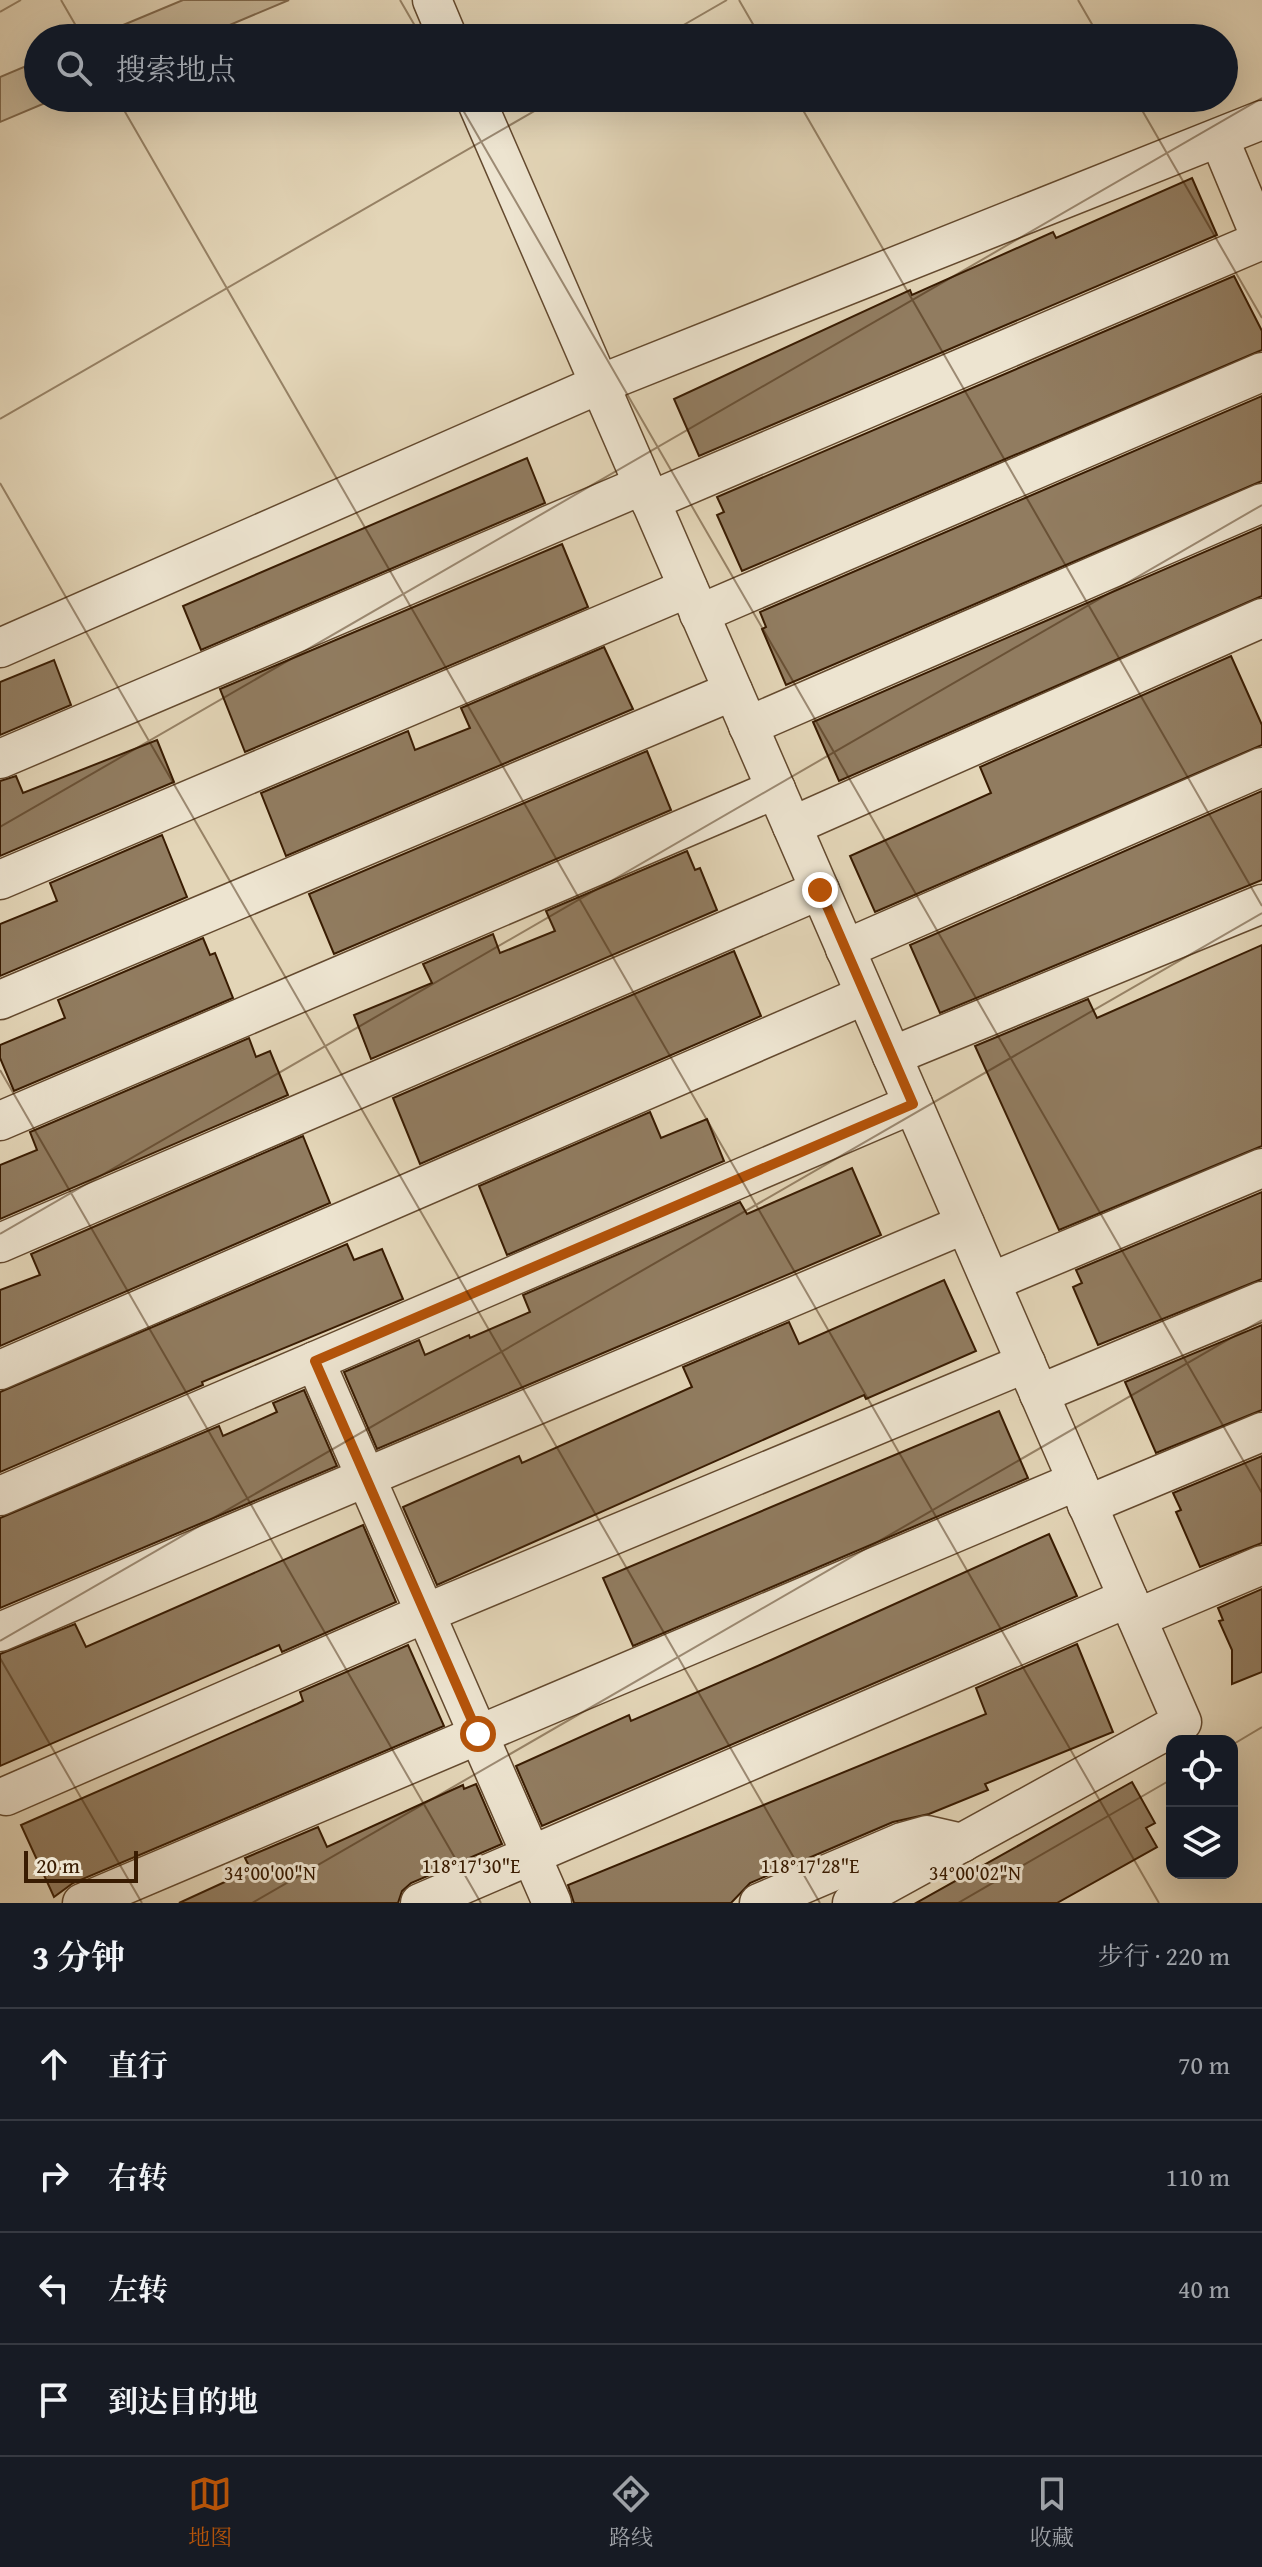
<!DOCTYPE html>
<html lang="zh">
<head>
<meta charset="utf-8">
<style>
	:root { --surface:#171b24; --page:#20242c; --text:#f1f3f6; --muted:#9ea1a6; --line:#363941; --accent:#b45309 }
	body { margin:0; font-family:"Gentium Book Plus","Noto Serif SC",serif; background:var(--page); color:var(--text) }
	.controls { position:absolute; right:24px; bottom:24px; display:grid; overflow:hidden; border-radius:16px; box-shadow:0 8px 32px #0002 }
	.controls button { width:72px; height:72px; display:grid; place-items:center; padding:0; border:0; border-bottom:2px solid var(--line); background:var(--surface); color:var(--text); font:40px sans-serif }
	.scale { position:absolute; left:24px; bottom:20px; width:114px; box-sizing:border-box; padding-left:8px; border:4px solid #391c02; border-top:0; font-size:22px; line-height:28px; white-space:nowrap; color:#391c02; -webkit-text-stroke:6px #ede4d0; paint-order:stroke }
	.stop { position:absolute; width:24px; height:24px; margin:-18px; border:6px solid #b45309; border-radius:50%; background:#fff }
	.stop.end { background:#b45309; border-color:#fff; box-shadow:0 2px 8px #0008 }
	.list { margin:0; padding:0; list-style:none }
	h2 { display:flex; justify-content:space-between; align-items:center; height:104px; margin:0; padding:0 32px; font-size:34px }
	h2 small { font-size:26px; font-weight:400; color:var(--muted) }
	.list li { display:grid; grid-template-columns:52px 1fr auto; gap:24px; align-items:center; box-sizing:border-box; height:112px; padding:0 32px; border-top:2px solid var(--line) }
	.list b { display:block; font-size:30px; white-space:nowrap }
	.list em { font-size:26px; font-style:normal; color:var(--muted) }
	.icon { flex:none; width:44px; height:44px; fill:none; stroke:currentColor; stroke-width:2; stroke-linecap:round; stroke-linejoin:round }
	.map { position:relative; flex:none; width:1262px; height:1903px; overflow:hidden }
	.search { position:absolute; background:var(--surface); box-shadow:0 8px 32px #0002; left:24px; right:24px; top:24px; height:88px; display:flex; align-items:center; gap:20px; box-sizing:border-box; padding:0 28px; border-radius:44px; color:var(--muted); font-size:30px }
	.sheet { height:552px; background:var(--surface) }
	nav { display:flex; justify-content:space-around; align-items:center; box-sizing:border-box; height:112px; border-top:2px solid var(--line); background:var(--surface); font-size:22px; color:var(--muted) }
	nav a { display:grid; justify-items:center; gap:4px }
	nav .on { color:var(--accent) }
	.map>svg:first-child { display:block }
	.green { fill:#c6b698; stroke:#80694d; stroke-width:2 }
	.building { fill:#917c60; stroke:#391c02; stroke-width:2 }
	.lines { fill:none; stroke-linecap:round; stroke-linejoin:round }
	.minor-casing { stroke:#644a2f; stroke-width:41 }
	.minor { stroke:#ede4d0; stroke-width:38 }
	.route { stroke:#b45309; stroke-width:10 }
	.ticks { fill:none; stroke:#391c02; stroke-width:2; stroke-opacity:0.45 }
	.ticks-label { font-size:20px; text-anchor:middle; fill:#391c02; stroke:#ede4d0; stroke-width:6; stroke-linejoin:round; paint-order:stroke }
</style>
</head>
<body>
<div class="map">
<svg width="1262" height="1903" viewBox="0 0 1262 1903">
	<rect width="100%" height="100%" fill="#e3d5b7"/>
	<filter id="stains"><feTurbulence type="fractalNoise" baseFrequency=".0025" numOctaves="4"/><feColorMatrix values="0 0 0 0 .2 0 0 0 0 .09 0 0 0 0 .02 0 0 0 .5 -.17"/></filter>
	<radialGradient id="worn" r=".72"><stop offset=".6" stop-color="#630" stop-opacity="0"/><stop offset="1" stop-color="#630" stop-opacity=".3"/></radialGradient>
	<g class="green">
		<path d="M183,0H289L199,38H92Z"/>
		<path d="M38,61V98H57L0,122V77Z"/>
	</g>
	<g class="building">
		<path d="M1192,178L1217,235L699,456L674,399L910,290L912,295L1053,232L1056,238Z"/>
		<path d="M1234,276L1262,331V350L742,571L717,515L724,512L717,497Z"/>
		<path d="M1262,396V481L786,685L762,629L766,627L760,612Z"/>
		<path d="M527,458L545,503L201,650L183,606Z"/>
		<path d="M1262,527V596L839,781L813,722Z"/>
		<path d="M562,544L588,607L245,752L220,689Z"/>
		<path d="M604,647L633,709L286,856L261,793L408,731L415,750L470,728L461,708Z"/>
		<path d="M1231,656L1262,725V745L875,912L850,856L991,793L980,767Z"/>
		<path d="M54,660L71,705L0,735V682Z"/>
		<path d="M157,740L174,782L0,856V781L16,776L23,793Z"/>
		<path d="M647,751L671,810L334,954L309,894Z"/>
		<path d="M1262,791V880L940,1013L910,945Z"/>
		<path d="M162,835L187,897L0,976V924L57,901L50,883Z"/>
		<path d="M687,851L695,870L700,868L717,910L371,1059L354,1015L432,983L423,964L493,934L500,953L555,931L546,911Z"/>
		<path d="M203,938L210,955L215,953L233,998L14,1091L0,1058V1045L65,1018L58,1000Z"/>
		<path d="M1262,945V1146L1059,1230L975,1046L1088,999L1097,1018Z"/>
		<path d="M734,951L761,1016L420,1164L393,1098Z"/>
		<path d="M249,1038L256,1057L270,1051L288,1095L0,1219V1165L37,1150L30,1132Z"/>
		<path d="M650,1112L661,1138L707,1119L724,1161L507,1255L479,1186Z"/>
		<path d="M303,1136L330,1203L0,1346V1290L40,1275L31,1254Z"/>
		<path d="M852,1168L881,1235L377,1449L344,1372L419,1340L425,1355L469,1335L470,1338L530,1312L523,1295L740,1202L747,1214Z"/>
		<path d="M1262,1192V1279L1098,1345L1073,1287L1082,1283L1076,1270Z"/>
		<path d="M347,1244L354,1260L382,1249L403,1299L202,1382L203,1385L0,1472V1392Z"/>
		<path d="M944,1280L976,1351L866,1399L864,1395L437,1585L403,1507L519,1456L522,1463L692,1387L683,1367L789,1322L799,1344Z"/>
		<path d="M1262,1325V1410L1156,1453L1125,1382Z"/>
		<path d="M304,1390L337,1466L0,1608V1518L219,1426L223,1436L277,1412L273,1403Z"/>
		<path d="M999,1411L1028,1478L633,1646L603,1578Z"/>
		<path d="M1262,1456V1543L1200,1567L1176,1512L1181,1510L1173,1493Z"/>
		<path d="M363,1525L396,1602L282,1652L279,1645L0,1766V1654L75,1624L86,1647Z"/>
		<path d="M1049,1534L1077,1596L542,1826L516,1766L629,1715L631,1721L771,1660Z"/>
		<path d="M1262,1589V1672L1232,1684V1650L1219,1621L1223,1620L1218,1608Z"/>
		<path d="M1077,1644L1113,1732L985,1784L988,1790L929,1814L893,1822L750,1883L731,1903H574L568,1885L986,1714L976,1688Z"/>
		<path d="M408,1645L444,1726L73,1883L54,1897L21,1825L297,1704L303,1701L300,1692Z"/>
		<path d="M1132,1782L1155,1823L1146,1828L1157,1847L1057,1903H916Z"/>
		<path d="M476,1784L502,1844L411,1883L402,1891L398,1903H179L251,1870L245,1858L318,1827L327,1847L463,1785L464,1789Z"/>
	</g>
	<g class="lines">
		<g class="minor-casing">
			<g id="minor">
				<path d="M432,0L448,38"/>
				<path d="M475,98L1182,1722L852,1903"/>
				<path d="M1219,138L1262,241"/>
				<path d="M650,501L1262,240"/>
				<path d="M699,614L1262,372"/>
				<path d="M0,648L600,384L1262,120"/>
				<path d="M748,726L1262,503"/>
				<path d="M0,759L643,485"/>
				<path d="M792,826L1262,618"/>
				<path d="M0,880L688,588"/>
				<path d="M845,949L1262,767"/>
				<path d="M0,1000L733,691"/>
				<path d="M892,1056L1262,904"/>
				<path d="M0,1121L776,789"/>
				<path d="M0,1243L820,890"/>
				<path d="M991,1282L1262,1168"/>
				<path d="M0,1370L865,995"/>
				<path d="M1039,1394L1262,1301"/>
				<path d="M0,1496L315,1361"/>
				<path d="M1087,1505L1262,1432"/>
				<path d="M1137,1618L1262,1565"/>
				<path d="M0,1632L965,1224"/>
				<path d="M6,1796L426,1613L1026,1363"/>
				<path d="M82,1903L1077,1481"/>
				<path d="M420,1903L1128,1598"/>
				<path d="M552,1903L315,1361L913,1104"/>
				<path d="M759,1903L902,1842L927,1835L962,1843"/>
			</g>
		</g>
		<use href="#minor" class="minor"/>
	</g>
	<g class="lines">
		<path class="route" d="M478,1734L315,1361L913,1104L820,890"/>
	</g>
	<path class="ticks" d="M61,0L83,38M400,0L422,38M739,0L761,38M1078,0L1100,38M0,12L21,0M661,38L727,0M117,98L1159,1903M456,98L1262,1493M796,98L1262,906M1135,98L1262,318M0,419L557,98M0,483L820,1903M0,827L1262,98M0,1070L481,1903M0,1234L1262,505M0,1641L1262,913M0,1658L142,1903M1232,1745L1262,1727M252,1903L1262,1320M958,1903L1172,1779"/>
	<g class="ticks-label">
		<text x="471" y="1873">118°17'30"E</text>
		<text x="810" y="1873">118°17'28"E</text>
		<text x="270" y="1880">34°00'00"N</text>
		<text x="975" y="1880">34°00'02"N</text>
	</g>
	<rect width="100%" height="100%" filter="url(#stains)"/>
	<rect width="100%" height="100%" fill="url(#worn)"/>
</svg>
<div class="controls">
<button><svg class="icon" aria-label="locate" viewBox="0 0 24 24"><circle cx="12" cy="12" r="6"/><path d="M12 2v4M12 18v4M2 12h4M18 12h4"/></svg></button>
<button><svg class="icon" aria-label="layers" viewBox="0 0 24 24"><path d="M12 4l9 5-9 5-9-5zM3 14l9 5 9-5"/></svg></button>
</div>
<div class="scale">20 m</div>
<div class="stop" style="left:478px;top:1734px"></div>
<div class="stop end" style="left:820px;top:890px"></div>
<div class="search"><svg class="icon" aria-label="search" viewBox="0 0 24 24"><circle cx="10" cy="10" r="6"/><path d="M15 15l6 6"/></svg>搜索地点</div>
</div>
<section class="sheet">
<h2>3 分钟<small>步行 · 220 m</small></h2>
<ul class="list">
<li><svg class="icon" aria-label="ahead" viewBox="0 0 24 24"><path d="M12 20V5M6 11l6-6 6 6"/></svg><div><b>直行</b></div><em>70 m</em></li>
<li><svg class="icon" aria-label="right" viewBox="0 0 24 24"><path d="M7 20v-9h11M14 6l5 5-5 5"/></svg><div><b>右转</b></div><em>110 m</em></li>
<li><svg class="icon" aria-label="left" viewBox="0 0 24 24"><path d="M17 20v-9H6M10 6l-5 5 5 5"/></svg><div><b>左转</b></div><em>40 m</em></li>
<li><svg class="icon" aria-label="arrive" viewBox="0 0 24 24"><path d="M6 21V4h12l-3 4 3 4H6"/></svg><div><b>到达目的地</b></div></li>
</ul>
</section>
<nav>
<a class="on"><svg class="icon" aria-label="map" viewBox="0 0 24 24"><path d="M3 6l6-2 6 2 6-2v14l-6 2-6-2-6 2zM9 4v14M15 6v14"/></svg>地图</a>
<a><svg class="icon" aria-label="directions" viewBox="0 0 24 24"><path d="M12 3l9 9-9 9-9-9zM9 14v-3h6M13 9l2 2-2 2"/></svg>路线</a>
<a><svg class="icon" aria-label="saved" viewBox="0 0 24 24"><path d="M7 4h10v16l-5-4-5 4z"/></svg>收藏</a>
</nav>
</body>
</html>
